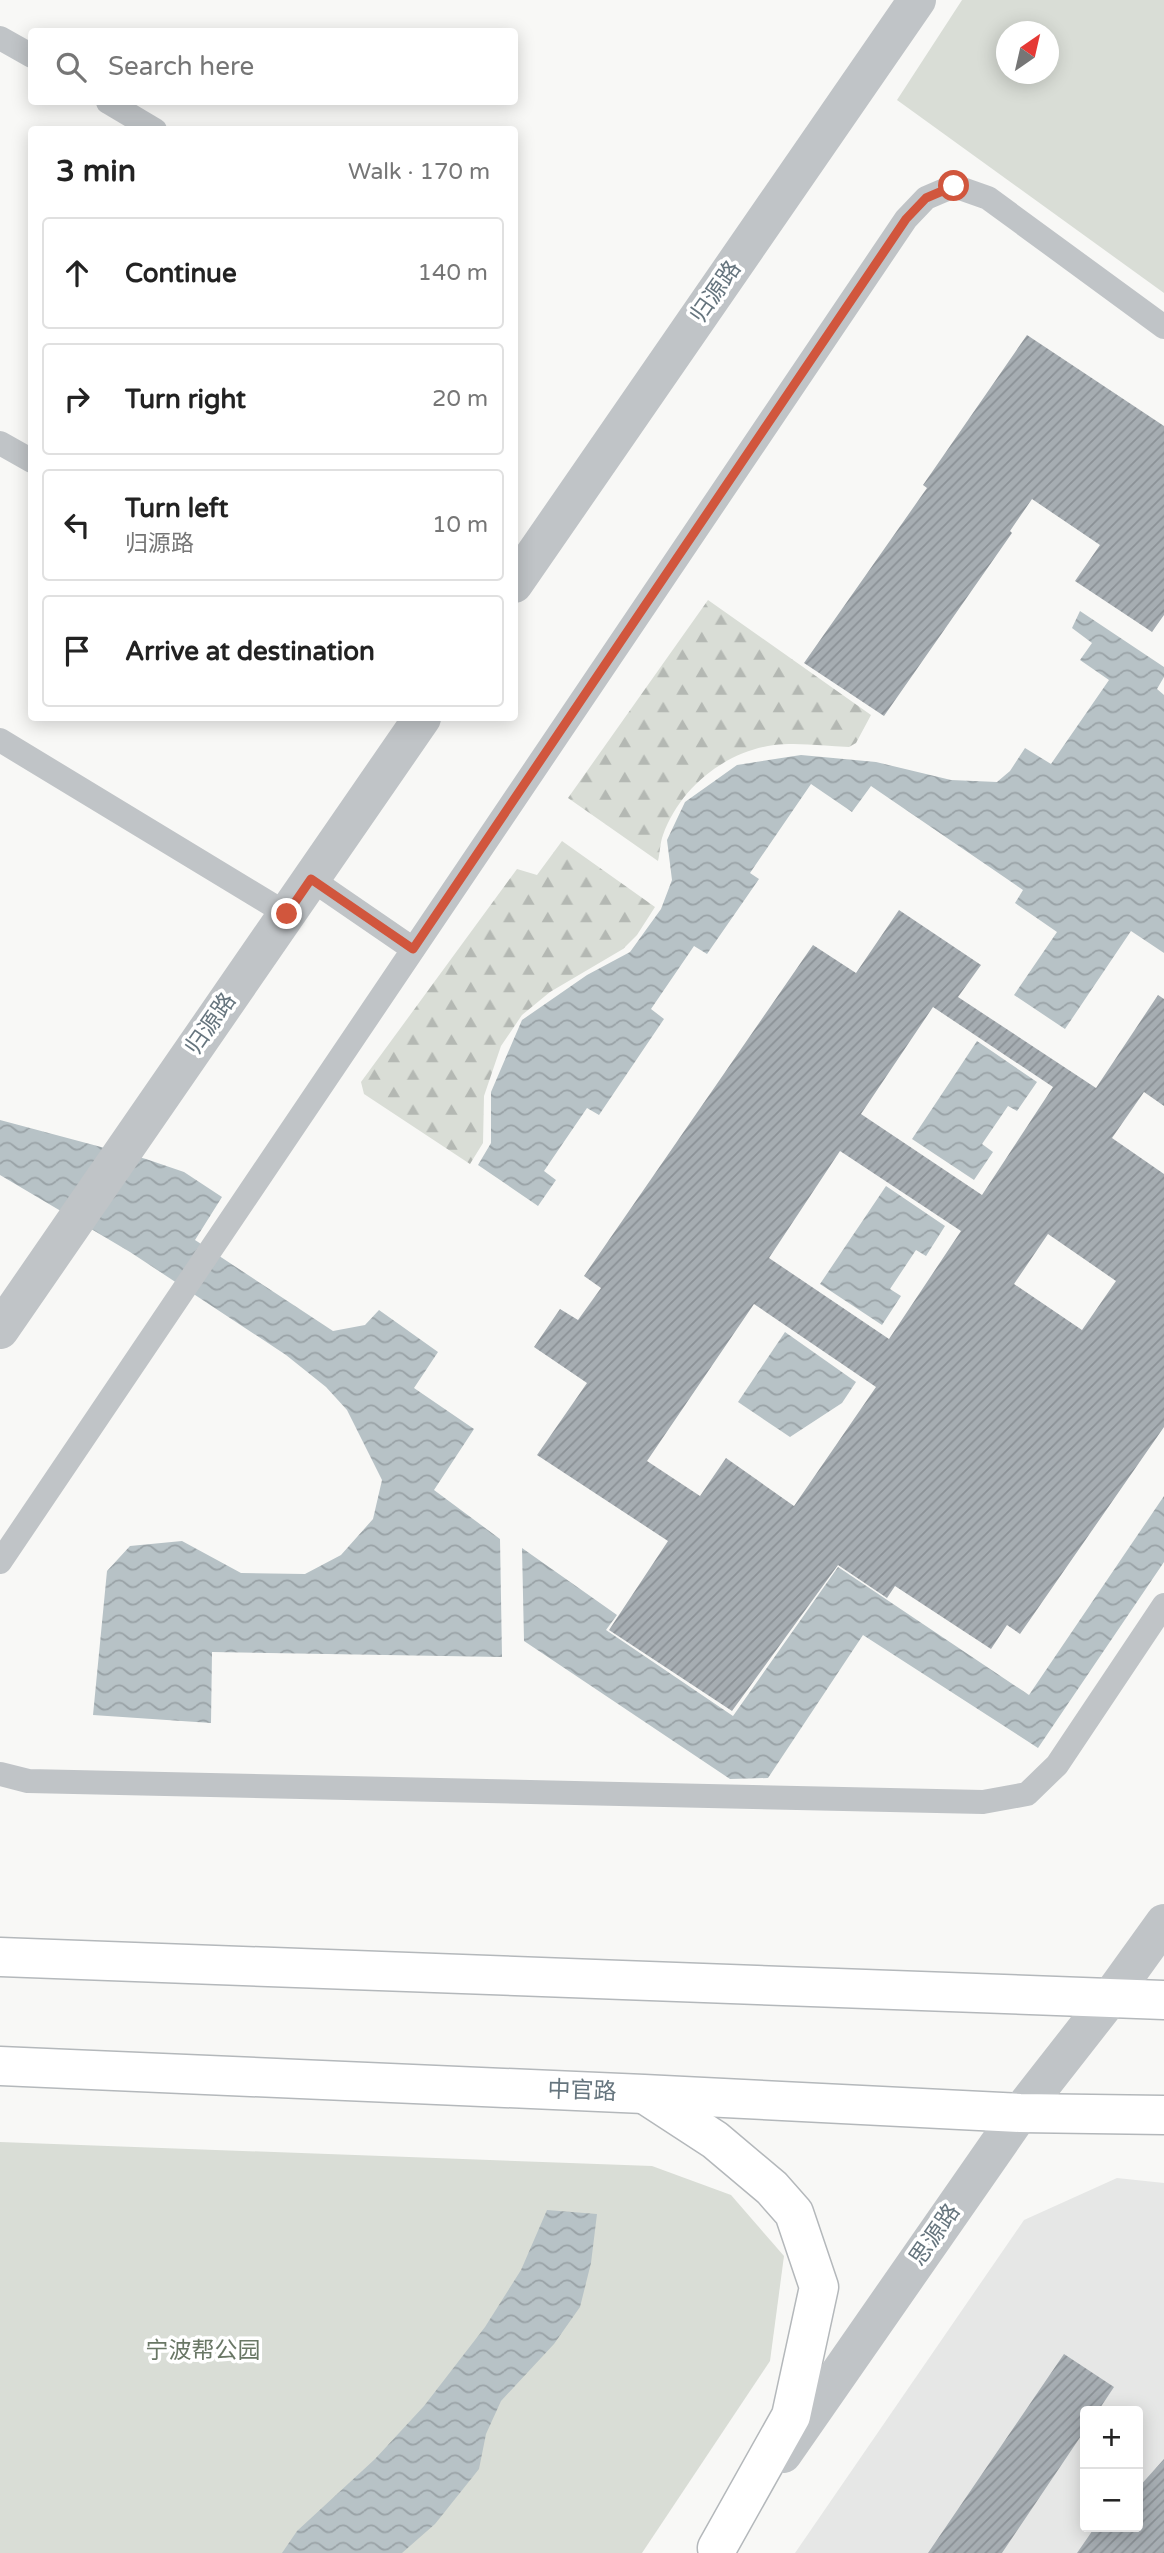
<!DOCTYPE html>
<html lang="en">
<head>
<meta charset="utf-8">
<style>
	:root { --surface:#fff; --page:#f2f2f2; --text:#222; --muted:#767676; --line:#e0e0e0 }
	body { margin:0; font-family:"Varela Round","Noto Sans SC",sans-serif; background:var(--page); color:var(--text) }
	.controls { position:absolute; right:21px; bottom:21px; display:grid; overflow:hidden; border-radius:7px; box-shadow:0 4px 18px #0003 }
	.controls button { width:63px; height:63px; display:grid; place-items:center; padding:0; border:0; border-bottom:2px solid var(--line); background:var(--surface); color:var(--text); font:35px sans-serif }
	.compass { position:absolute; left:996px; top:21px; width:63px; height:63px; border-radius:50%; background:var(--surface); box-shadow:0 4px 18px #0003; rotate:34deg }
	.stop { position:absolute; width:21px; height:21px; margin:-16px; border:5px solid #d1563d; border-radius:50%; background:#fff }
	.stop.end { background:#d1563d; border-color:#fff; box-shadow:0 2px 7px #0008 }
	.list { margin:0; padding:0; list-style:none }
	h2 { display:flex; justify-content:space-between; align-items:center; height:91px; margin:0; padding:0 28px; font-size:30px }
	h2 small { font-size:23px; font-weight:400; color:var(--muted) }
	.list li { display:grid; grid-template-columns:46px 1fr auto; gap:21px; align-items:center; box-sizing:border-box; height:112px; margin:0 14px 14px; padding:0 14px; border:2px solid var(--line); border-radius:7px }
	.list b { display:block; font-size:26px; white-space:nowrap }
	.list p { margin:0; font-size:23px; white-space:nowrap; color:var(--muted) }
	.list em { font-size:23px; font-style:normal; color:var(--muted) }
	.icon { flex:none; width:38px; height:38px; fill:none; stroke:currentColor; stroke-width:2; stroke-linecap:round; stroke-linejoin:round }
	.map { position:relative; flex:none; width:1164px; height:2553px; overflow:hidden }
	.search { position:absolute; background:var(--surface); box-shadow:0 4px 18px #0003; left:28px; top:28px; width:490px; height:77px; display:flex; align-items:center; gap:18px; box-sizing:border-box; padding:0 24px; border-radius:7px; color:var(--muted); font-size:26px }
	.panel { position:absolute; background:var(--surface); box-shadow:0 4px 18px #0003; left:28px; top:126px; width:490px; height:595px; border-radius:7px }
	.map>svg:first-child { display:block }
	.built { fill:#e6e7e6; fill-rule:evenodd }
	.forest { fill:url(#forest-firs) }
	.green { fill:#d9ddd6; fill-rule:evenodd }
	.water { fill:url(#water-waves) }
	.building { fill:url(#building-hatch); fill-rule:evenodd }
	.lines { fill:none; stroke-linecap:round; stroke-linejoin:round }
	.primary-casing { stroke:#b4b8bb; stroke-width:41 }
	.service { stroke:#c0c4c7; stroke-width:24 }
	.tertiary { stroke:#c0c4c7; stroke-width:38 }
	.primary { stroke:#fff; stroke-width:38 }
	.route { stroke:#d1563d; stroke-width:9 }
	.labels { text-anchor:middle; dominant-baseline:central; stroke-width:7; stroke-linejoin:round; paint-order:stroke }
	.street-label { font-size:23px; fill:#66757e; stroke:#fff }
	.park-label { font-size:23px; fill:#697765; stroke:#fff }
</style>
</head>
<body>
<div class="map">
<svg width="1164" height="2553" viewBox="0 0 1164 2553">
	<defs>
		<pattern id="forest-firs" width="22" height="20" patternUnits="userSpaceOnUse" patternTransform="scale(1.75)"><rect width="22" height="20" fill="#d9ddd6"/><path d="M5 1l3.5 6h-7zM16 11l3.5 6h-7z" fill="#b4b8b3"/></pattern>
		<pattern id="water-waves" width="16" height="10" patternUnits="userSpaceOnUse" patternTransform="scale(1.75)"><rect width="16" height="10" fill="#b7c2c6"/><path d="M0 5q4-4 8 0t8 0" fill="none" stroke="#99a2a6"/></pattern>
		<pattern id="building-hatch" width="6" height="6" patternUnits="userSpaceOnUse" patternTransform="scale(1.75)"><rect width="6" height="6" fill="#a6adb2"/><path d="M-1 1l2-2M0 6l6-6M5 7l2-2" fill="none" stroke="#8b9196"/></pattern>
	</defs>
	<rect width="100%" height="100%" fill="#f8f8f6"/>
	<path class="built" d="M1117,2178L1164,2183V2553H795L1024,2220ZM1085,2411H1138V2527H1085Z"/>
	<g class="forest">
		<path d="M708,600L871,715L856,743L849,747C825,746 798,742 774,745C724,752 680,788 663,835C660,843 660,853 658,861L568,798Z"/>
		<path d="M562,841L655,907L637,935L623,949L550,992L522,1015L501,1046L484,1096L483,1143L470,1164L364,1094L361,1082L517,869L537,875Z"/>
	</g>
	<g class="green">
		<path d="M962,0H1164V293L897,100ZM1006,32H1048V74H1006Z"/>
		<path d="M0,2142L652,2166L731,2195L784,2256L770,2361L642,2553H0Z"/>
	</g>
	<g class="water">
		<path d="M1080,611L1164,667V677L1157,689L1164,695V953L1131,931L1065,1029L1014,995L1057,932L1015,903L1023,890L871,786L852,812L811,784L750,873L759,879L707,954L694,946L651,1009L664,1019L599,1115L587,1108L544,1171L556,1180L538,1206L478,1165L491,1143V1092L522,1020L587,975L630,952L661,909L672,880L667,840L685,802L737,765L801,755L876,762L951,780L997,782L1010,771L1025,748L1051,764L1109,680L1080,660L1092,643L1072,628Z"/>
		<path d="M977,1041L1037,1082L1017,1111L1008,1106L982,1144L993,1152L974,1180L912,1139Z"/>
		<path d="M0,1120L146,1159L184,1172L222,1197L195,1240L333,1331L365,1325L379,1310L438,1352L414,1388L474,1429L434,1490L500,1539L502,1657L212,1652L211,1723L93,1715L107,1571L130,1546L182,1541L241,1573L305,1574L341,1555L373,1519L382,1480L347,1410L326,1387L286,1355L130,1252L0,1175Z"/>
		<path d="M886,1186L945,1226L926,1256L916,1250L890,1289L901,1296L882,1325L820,1284Z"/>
		<path d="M785,1332L856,1382L842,1403L790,1437L738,1402Z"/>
		<path d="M1164,1496V1562L1038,1748L863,1635L768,1778L730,1779L524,1641L522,1548L617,1615L606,1630L733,1716L838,1567L1029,1695Z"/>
		<path d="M547,2210L597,2214L591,2263L580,2307L554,2344L501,2401L486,2434L479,2469L435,2524L402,2553H282L297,2531L375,2459L424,2406L485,2327L521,2270Z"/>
	</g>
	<g class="building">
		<path d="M1027,335L1164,426V615L1152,632L1075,581L1100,545L1032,499L1010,531L1012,533L884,716L804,663L927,488L923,485Z"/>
		<path d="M899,910L981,965L958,997L1096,1088L1158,995L1164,999V1106L1144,1092L1112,1138L1164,1174V1427L1020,1634L1007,1625L991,1649L895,1586L887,1598L838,1565L732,1711L609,1630L668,1541L537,1455L587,1383L534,1347L560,1309L578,1320L601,1288L584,1276L813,945L856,973ZM933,1007L1053,1087L982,1195L861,1114ZM840,1151L961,1231L889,1339L769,1258ZM1048,1234L1116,1281L1082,1330L1014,1284ZM754,1304L876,1387L794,1506L726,1458L700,1496L647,1461Z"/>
		<path d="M1064,2354L1114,2387L1098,2411H1085V2430L1002,2553H928Z"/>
		<path d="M1164,2459V2553H1077L1095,2527H1138V2488Z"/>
	</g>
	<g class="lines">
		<g class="primary-casing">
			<g id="primary">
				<path d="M0,1957L1164,2000"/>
				<path d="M0,2066L644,2094L1020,2113L1164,2115"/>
				<path d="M646,2095L715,2140L772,2188L794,2213L819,2287L791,2416L717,2548"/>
			</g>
		</g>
		<g class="service">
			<path d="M0,38L32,56"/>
			<path d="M108,102L155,130"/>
			<path d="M0,443L32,461"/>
			<path d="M0,740L287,914"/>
			<path d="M311,879L413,949"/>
			<path d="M0,1562L906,219L926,198L954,186L988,198L1164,327"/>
			<path d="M0,1774L28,1781L983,1802L1027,1794L1057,1765L1164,1605"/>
		</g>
		<g class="tertiary">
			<path d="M514,584L917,0"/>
			<path d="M0,1330L422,718"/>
			<path d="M783,2454L1020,2113L1110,1998L1164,1923"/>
		</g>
		<use href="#primary" class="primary"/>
	</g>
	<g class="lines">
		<path class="route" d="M287,914L311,879L413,949L906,219L926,198L954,186"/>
	</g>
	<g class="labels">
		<g class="street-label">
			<text transform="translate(716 292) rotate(-55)">归源路</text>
			<text transform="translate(211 1024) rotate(-55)">归源路</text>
			<text transform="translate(582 2091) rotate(2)">中官路</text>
			<text transform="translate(935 2235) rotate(-55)">思源路</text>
		</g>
		<g class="park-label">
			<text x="203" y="2351">宁波帮公园</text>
		</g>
	</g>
</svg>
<div class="controls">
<button>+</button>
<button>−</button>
</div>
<svg class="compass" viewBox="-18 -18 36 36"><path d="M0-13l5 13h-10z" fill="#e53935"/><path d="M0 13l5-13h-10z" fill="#767676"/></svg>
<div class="stop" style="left:954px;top:186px"></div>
<div class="stop end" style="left:287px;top:914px"></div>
<div class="search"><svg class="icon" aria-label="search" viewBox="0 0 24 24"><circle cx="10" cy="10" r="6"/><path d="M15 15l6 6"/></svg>Search here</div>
<section class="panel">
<h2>3 min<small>Walk · 170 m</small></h2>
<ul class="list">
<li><svg class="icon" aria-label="ahead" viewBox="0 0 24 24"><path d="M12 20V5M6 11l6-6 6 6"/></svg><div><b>Continue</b></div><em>140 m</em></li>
<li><svg class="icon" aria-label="right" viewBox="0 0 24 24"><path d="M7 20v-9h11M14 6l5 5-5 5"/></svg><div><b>Turn right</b></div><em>20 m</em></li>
<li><svg class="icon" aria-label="left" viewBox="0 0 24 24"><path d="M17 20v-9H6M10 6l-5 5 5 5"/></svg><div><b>Turn left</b><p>归源路</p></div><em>10 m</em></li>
<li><svg class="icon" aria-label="arrive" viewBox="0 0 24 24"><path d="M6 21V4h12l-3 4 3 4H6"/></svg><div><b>Arrive at destination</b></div></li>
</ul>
</section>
</div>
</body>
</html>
